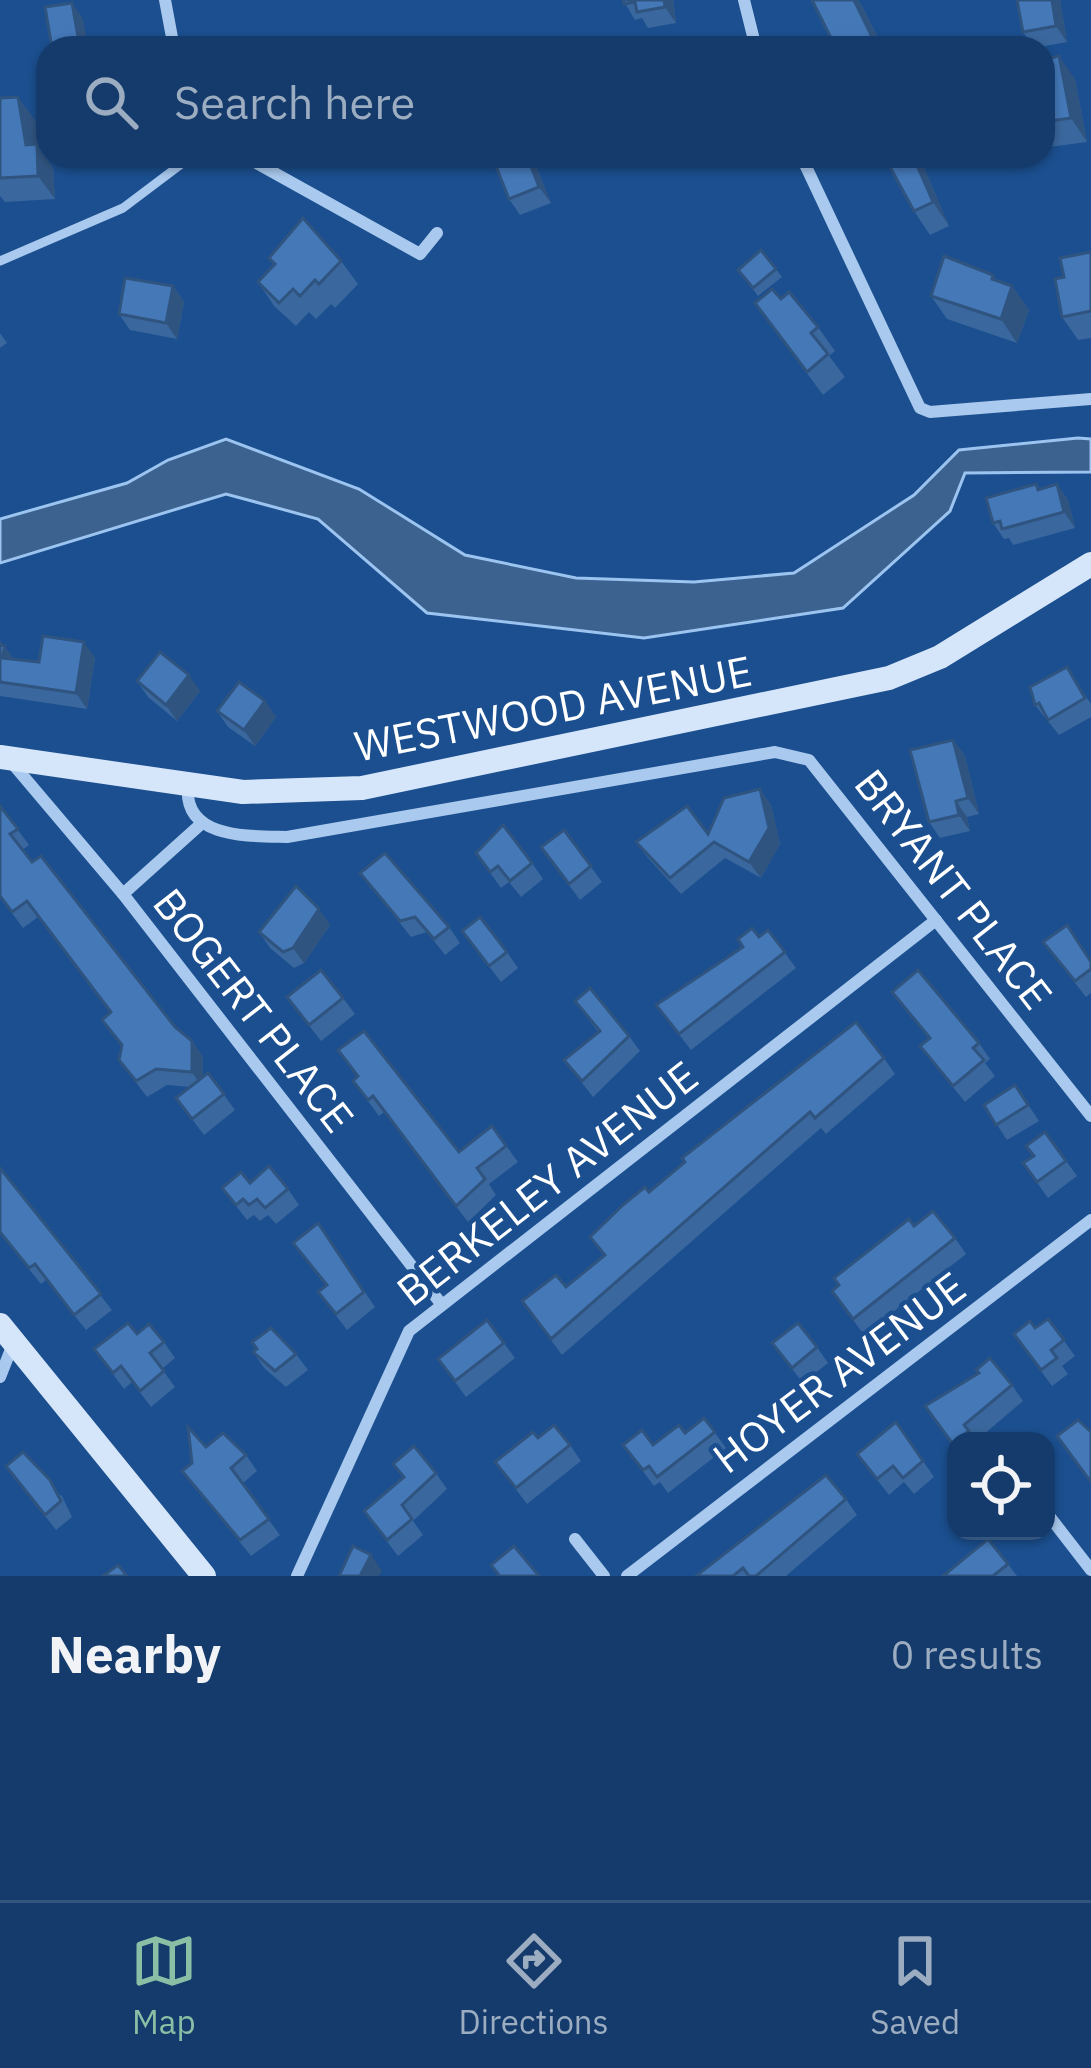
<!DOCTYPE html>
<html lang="en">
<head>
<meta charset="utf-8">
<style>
	:root { --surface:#143b6b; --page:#214673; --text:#f1f3f6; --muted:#9dadc1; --line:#33557e; --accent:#8abfa5 }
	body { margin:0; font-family:"IBM Plex Sans",sans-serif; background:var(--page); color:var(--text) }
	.controls { position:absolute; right:36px; bottom:36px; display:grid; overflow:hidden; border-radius:24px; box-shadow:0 3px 9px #0004 }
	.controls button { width:108px; height:108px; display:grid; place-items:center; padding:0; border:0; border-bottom:3px solid var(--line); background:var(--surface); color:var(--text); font:60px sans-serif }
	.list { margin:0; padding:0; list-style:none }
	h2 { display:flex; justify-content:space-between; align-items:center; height:156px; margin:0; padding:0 48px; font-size:51px }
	h2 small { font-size:39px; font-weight:400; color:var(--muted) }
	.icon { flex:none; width:66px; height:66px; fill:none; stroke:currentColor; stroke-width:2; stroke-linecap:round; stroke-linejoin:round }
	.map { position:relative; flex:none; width:1091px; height:1576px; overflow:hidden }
	.search { position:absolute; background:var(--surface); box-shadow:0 3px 9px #0004; left:36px; right:36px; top:36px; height:132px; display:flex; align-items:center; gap:30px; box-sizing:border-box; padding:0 42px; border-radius:36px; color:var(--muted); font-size:45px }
	.sheet { height:324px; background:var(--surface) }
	nav { display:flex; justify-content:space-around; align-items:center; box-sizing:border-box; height:168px; border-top:3px solid var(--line); background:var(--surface); font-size:33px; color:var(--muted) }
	nav a { display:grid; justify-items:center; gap:6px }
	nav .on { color:var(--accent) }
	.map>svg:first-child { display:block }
	.water { fill:#3c6290; stroke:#9cc4f0; stroke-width:3 }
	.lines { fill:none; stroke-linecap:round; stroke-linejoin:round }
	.lane { stroke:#a9c9ee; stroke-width:9 }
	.street { stroke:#a9c9ee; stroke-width:12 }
	.secondary { stroke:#d6e6fa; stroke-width:24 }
	.wall { fill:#3a679d }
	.shaded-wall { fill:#305480 }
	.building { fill:#4478b7; stroke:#305480; stroke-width:3 }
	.labels { text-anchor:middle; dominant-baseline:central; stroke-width:9; stroke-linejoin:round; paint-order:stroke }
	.street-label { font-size:42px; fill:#fff; stroke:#1b4f8f }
</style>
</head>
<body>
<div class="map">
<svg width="1091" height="1576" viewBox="0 0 1091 1576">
	<rect width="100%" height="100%" fill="#1b4f8f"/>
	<path class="water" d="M1078,438L1091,439V472L965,473L950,511L843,608L644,638L427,613L318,519L226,494L0,563V519L127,483L168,460L226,439L359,489L465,555L576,578L694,582L794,573L914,495L959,450Z"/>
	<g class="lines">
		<path class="lane" d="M0,261L123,208L192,156"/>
		<g class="street">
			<path d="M165,0L174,48"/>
			<path d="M744,0L756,48"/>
			<path d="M244,156L420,254L437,233"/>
			<path d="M801,156L920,408L930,412L1091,399"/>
			<path d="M13,764L123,894L442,1305"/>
			<path d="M188,786C183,839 249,836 287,837L775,752L809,760L1091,1116"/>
			<path d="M123,894L201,824"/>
			<path d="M0,1377L13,1344"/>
			<path d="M1046,1512L1091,1570"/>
			<path d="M575,1539L604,1576"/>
			<path d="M297,1576L409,1331L936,920"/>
			<path d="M627,1576L1091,1220"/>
		</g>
		<g class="secondary">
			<path d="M0,757L243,792L362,788L889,678L940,657L1091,564"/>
			<path d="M0,1325L204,1576"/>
		</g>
	</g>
	<g class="wall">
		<path d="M623,0H673L676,23L648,28L642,18L635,20Z"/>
		<path d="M1017,0H1060L1067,42L1034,48L1023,32Z"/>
		<path d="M861,4L883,48H836Z"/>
		<path d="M1043,60L1075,79L1087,142L1049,147L1043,138Z"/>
		<path d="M0,98L35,120L39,148L53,168L55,199L5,202L0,196Z"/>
		<path d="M492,156H532L551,203L520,215L509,199Z"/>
		<path d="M884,156H919L949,226L930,235L914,211Z"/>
		<path d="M761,250L782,277L758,296L738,270Z"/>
		<path d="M1091,252V338L1078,340L1062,317L1064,277Z"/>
		<path d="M269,258L341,261L358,284L335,308L331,304L316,319L309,312L296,326L274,306L258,282L274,265Z"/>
		<path d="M993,275L997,281L1012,286L1029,310L1017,343L947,319L931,296Z"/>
		<path d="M173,286L184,302L177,339L130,330L119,314Z"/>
		<path d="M781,299L818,327L835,351L829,356L845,377L823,395L755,303Z"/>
		<path d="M0,333L7,343L0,348Z"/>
		<path d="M1036,484L1040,489L1057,484L1068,500L1075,528L1013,545L1009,538L1004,539L993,523Z"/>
		<path d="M0,641L14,659L39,662L95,658L87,709L0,696Z"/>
		<path d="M1067,667L1091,704V717L1059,735L1035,705Z"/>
		<path d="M137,681L200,691L177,721L148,697Z"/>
		<path d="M265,701L276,717L255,746L228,727L217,711Z"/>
		<path d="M953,740L965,756L979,814L967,817L970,831L940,838L929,822Z"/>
		<path d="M760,789L771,805L780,844L761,878L725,858L681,894L648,858L636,842L708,834Z"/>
		<path d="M0,806L29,845L22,850L175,1027L192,1041L203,1057V1077L208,1073L235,1110L204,1135L176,1098L190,1087L167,1085L147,1097L119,1060L122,1046L102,1020L110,1013L38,917L23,928L0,897Z"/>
		<path d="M564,830L602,882L580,900L541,847Z"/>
		<path d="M476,853L532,863L543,879L521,897L509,882L501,888Z"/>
		<path d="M360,873L449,927L460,943L445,955L427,932L411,937Z"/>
		<path d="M330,925L304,963L294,968L270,948L259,932Z"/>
		<path d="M768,930L796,968L691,1050L656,1005Z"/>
		<path d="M462,931L507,952L518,968L501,982Z"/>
		<path d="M1043,942L1091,961V993L1086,997Z"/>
		<path d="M892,992L979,1043L990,1059L985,1063L995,1076L965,1102L920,1046L929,1039Z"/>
		<path d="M287,997L343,998L355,1014L321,1041Z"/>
		<path d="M575,1001L629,1036L640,1051L593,1097L564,1060L598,1032Z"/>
		<path d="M338,1050L459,1152L492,1126L518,1162L489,1184L496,1195L468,1222L384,1112L379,1116L353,1081L358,1077Z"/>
		<path d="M884,1058L895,1074L826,1134L821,1128L562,1355L522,1301L566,1287L604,1256L590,1237L649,1192Z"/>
		<path d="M1015,1085L1039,1121L1007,1140L984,1105Z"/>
		<path d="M1045,1132L1077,1176L1048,1198L1023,1163L1034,1156Z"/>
		<path d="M0,1168L112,1310L86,1330L46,1280L41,1284L0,1234Z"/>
		<path d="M250,1183L288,1189L299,1205L276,1224L268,1215L260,1221L254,1215L247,1220L222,1188Z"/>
		<path d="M318,1223L375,1307L347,1330L318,1292L326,1286L293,1243Z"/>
		<path d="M914,1226L955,1238L966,1254L864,1335L832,1291Z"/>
		<path d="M1048,1319L1075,1356L1062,1366L1068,1374L1052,1386L1014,1334L1035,1328Z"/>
		<path d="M487,1320L515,1358L466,1397L438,1359Z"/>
		<path d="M137,1334L164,1342L175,1358L162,1369L175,1387L151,1407L132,1382L124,1389L94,1349Z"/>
		<path d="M772,1343L817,1347L828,1363L803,1383Z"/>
		<path d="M253,1352L296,1354L308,1370L286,1387L264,1368Z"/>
		<path d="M1012,1385L1023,1401L976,1441H956V1449L925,1406Z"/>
		<path d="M704,1418L726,1448L668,1493L660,1482L654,1486L623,1445H653L685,1433Z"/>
		<path d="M896,1422L934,1477L914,1494L904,1482L889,1495L857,1454Z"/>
		<path d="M538,1438L570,1445L581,1461L527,1504L495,1462Z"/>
		<path d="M206,1447L246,1455L257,1471L242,1484L280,1535L251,1556L182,1471Z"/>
		<path d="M393,1464L436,1473L447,1489L413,1521L423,1535L398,1556L364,1511L403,1477Z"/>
		<path d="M6,1466L62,1496L72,1517L56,1530Z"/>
		<path d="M846,1499L857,1515L786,1576H696Z"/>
		<path d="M1008,1564L1017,1576H943Z"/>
	</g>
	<g class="shaded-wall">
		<path d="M664,0H673L676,23L665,7Z"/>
		<path d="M854,0H858L861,4L883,48H879L874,41Z"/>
		<path d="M1052,0H1060L1067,42L1056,26Z"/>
		<path d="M72,3L83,19L88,48H80Z"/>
		<path d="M1059,56L1075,79L1087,142L1071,118Z"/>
		<path d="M18,97L35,120L39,148L53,168L55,199L38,176L26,145Z"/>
		<path d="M527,156H532L551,203L539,187Z"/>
		<path d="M913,156H919L949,226L933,202Z"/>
		<path d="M993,275L1008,297L1012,286L1029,310L1017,343L1001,319L992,279Z"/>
		<path d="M173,286L184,302L177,339L166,323Z"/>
		<path d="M1057,484L1068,500L1075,528L1064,512Z"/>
		<path d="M0,641L16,662L13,674L0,655Z"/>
		<path d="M84,642L95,658L87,709L76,693Z"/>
		<path d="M189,675L200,691L177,721L166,705Z"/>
		<path d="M265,701L276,717L255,746L244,730Z"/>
		<path d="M953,740L965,756L979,814L968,798Z"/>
		<path d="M760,789L771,805L780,844L761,878L749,862Z"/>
		<path d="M956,801L967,817L970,831L959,815Z"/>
		<path d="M319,909L330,925L304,963L293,948Z"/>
		<path d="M192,1041L203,1057V1088L192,1072Z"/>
		<path d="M371,1555L382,1571L379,1576H360Z"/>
	</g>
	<g class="building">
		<path d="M623,0H664L665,7L637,12L635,2L624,4Z"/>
		<path d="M812,0H854L874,41L861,48H836Z"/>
		<path d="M1017,0H1052L1056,26L1023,32Z"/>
		<path d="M72,3L80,48H52L45,7Z"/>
		<path d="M1059,56L1071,118L1043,122V60Z"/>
		<path d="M18,97L26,145L37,144L38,176L0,178V98Z"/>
		<path d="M492,156H527L539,187L509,199Z"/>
		<path d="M884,156H913L933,202L914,211Z"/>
		<path d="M303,218L341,261L319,284L315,280L300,296L293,289L279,303L258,282L275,264L269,258Z"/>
		<path d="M761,250L776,269L753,288L738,270Z"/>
		<path d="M1091,252V311L1062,317L1055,279L1064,277L1060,258Z"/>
		<path d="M944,256L993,275L992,279L1012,286L1001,319L931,296Z"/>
		<path d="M125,278L173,286L166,323L119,314Z"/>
		<path d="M772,289L781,299L789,292L818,327L811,333L828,354L807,372L755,303Z"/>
		<path d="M1036,484L1038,490L1057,484L1064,512L1002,529L1000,521L993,523L986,498Z"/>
		<path d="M43,636L84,642L76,693L0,682V645L5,646L2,658L39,662Z"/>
		<path d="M160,652L189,675L166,705L137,681Z"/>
		<path d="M1067,667L1085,698L1048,720L1039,703L1035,705L1030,687Z"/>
		<path d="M239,682L265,701L244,730L217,711Z"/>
		<path d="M953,740L968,798L956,801L959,815L929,822L910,750Z"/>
		<path d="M760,789L769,828L749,862L714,842L670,878L636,842L687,806L708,834L724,798Z"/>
		<path d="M0,806L18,829L10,834L32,862L41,856L175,1027L192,1041V1072L156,1069L136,1081L119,1060L122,1045L102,1020L111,1012L27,901L12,912L0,896Z"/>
		<path d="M503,825L532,863L510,881L498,866L490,872L476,853Z"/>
		<path d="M564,830L591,866L569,884L541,847Z"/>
		<path d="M385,853L449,927L434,939L415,917L400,921L360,873Z"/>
		<path d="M296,886L319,909L293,948L283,952L259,932Z"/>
		<path d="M480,917L507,952L489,966L462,931Z"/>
		<path d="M1067,925L1091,962V969L1075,981L1043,942Z"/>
		<path d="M752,928L759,937L768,930L785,952L679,1034L656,1005L743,947L738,939Z"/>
		<path d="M321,970L343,998L309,1025L287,997Z"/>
		<path d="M918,970L979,1043L973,1048L984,1060L953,1086L920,1046L930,1038L892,992Z"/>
		<path d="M590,988L629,1036L582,1081L564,1060L600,1031L575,1001Z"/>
		<path d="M856,1022L884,1058L815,1118L810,1112L551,1339L522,1301L556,1275L566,1287L605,1255L590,1237L623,1205L645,1187L649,1192L685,1162L682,1158Z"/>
		<path d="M364,1031L459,1152L492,1126L506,1146L477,1168L485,1179L456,1206L373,1096L368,1100L353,1081L358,1076L338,1050Z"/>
		<path d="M208,1073L224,1094L192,1119L176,1098Z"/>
		<path d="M1015,1085L1028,1105L996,1125L984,1105Z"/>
		<path d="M1045,1132L1066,1161L1037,1182L1023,1163L1034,1156L1026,1146Z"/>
		<path d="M269,1166L288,1189L265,1208L257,1199L249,1205L243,1199L236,1205L222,1188L241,1172L250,1183Z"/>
		<path d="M0,1168L101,1294L74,1315L35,1264L29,1268L0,1232Z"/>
		<path d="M933,1211L955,1238L853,1319L832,1291L839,1285L834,1278L909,1219L914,1226Z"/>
		<path d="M318,1223L364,1292L336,1314L318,1292L327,1285L293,1243Z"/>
		<path d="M1048,1319L1064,1340L1051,1350L1057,1358L1041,1370L1014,1334L1030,1321L1035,1328Z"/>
		<path d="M487,1320L504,1343L455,1381L438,1359Z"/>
		<path d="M128,1323L137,1334L149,1324L164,1342L150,1353L164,1371L140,1391L121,1366L113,1373L94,1349Z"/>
		<path d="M798,1323L817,1347L792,1368L772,1343Z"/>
		<path d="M271,1328L296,1354L275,1371L253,1352L257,1349L252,1342Z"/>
		<path d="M990,1358L1012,1385L964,1425L969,1431L952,1443L925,1406L979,1373L976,1370Z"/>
		<path d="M704,1418L715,1432L657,1477L649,1466L643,1470L623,1445L642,1430L653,1445L679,1425L685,1433Z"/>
		<path d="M1078,1420L1091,1432V1482L1057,1436Z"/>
		<path d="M896,1422L923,1461L903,1478L893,1466L877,1479L857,1454Z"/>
		<path d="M554,1425L570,1445L516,1488L495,1462L533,1432L538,1438Z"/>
		<path d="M188,1427L206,1447L223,1433L246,1455L231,1468L269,1519L240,1540L182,1471L192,1463Z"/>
		<path d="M414,1446L436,1473L402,1505L412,1519L387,1540L364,1511L404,1477L393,1464Z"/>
		<path d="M23,1452L50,1480L61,1501L45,1515L6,1466Z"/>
		<path d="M826,1475L846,1499L756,1576H749L743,1568L733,1576H696Z"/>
		<path d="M988,1539L1008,1564L993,1576H943Z"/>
		<path d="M353,1546L371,1555L360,1576H339Z"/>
		<path d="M514,1546L539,1576H497L499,1575L491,1565Z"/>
		<path d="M118,1565L127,1576H103Z"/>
	</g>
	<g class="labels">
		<g class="street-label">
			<text transform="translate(553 708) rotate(-11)">WESTWOOD AVENUE</text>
			<text transform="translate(954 889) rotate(52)">BRYANT PLACE</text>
			<text transform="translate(254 1010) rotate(52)">BOGERT PLACE</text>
			<text transform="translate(547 1183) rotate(-38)">BERKELEY AVENUE</text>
			<text transform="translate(839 1372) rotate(-37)">HOYER AVENUE</text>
		</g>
	</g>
</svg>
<div class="controls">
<button><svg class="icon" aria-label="locate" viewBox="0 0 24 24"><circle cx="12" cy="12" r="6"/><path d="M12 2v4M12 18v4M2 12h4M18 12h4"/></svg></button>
</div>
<div class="search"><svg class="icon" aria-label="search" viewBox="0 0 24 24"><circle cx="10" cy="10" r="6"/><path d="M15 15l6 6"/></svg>Search here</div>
</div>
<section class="sheet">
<h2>Nearby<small>0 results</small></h2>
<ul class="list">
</ul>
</section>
<nav>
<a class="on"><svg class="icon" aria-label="map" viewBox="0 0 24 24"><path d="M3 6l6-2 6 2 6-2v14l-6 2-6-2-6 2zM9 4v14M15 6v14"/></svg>Map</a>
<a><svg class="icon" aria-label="directions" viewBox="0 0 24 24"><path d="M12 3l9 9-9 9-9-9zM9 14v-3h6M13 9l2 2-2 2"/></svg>Directions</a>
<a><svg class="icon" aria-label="saved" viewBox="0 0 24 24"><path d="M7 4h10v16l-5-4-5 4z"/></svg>Saved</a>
</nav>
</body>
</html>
